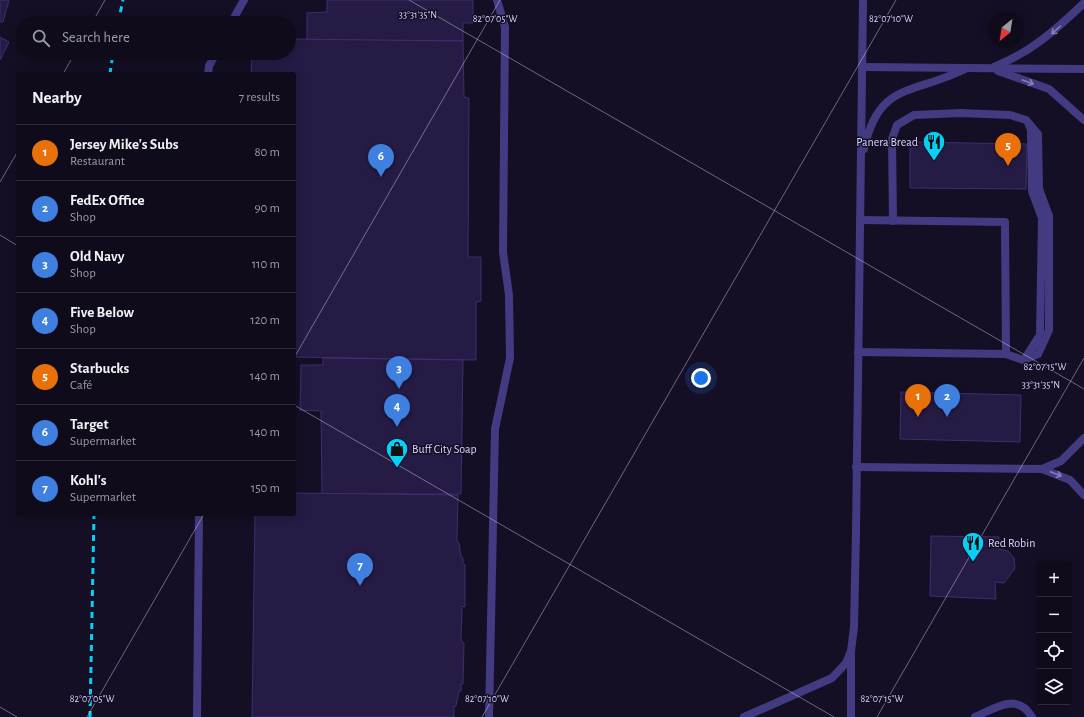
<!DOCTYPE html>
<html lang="en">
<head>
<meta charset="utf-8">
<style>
	:root { --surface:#0f0b1b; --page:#1d1928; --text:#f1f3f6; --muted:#9b9ba3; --line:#2f2b3a; --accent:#06d0f6 }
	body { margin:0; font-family:"Alegreya Sans",sans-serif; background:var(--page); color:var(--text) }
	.controls { position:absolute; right:12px; bottom:12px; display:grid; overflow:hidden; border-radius:4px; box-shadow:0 2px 10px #0003 }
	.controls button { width:36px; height:36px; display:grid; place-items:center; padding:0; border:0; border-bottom:1px solid var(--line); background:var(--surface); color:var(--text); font:20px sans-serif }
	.compass { position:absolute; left:988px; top:12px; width:36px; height:36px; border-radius:50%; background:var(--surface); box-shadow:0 2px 10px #0003; rotate:210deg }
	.you { position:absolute; left:701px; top:378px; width:14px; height:14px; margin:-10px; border:3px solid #fff; border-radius:50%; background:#1a73e8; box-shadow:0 0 0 6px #1a73e833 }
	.badge { display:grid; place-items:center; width:26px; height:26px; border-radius:50%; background:var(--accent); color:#fff; font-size:13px; font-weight:700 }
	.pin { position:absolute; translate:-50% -33px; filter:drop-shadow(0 1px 2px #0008) }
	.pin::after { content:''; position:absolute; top:21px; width:14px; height:12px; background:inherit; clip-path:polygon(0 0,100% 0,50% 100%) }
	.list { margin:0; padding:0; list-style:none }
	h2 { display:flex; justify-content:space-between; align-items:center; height:52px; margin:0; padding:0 16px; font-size:17px }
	h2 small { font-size:13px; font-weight:400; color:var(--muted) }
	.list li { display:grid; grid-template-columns:26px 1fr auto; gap:12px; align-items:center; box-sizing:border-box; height:56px; padding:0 16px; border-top:1px solid var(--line) }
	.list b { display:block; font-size:15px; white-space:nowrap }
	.list p { margin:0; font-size:13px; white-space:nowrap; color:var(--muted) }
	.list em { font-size:13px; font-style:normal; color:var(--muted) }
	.icon { flex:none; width:22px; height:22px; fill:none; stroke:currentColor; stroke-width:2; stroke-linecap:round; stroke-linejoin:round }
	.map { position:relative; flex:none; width:1084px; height:717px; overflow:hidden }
	.search { position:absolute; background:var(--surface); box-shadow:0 2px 10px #0003; left:16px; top:16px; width:280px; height:44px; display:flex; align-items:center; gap:10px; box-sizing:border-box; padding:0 14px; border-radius:22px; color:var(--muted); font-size:15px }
	.panel { position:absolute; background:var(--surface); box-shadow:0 2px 10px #0003; left:16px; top:72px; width:280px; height:444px; border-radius:4px }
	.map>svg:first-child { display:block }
	.building { fill:#261b44; stroke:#3f2e70 }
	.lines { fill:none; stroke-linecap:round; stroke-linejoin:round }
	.lane { stroke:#423b82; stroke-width:8 }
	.rail { stroke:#06d0f6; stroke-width:3; stroke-dasharray:6 5; stroke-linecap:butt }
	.oneway { stroke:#867fba }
	.ticks { fill:none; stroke:#dad3fe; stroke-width:1; stroke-opacity:0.45 }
	.labels { text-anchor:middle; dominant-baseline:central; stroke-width:3; stroke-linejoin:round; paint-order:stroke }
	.poi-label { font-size:12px; fill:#dad3fe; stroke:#140f24; text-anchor:start }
	.ticks-label { font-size:10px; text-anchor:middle; fill:#dad3fe; stroke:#140f24; stroke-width:3; stroke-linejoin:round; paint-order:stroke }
</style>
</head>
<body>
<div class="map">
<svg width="1084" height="717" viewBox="0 0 1084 717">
	<rect width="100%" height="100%" fill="#140f24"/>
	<g class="building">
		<path d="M0,0H9L3,22H0Z"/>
		<path d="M327,0H473V23H463V41L307,40V13L327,12Z"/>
		<path d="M0,37L9,42L0,60Z"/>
		<path d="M289,39L463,41L464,97L469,98L468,257H481V301L476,302V360L294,357V74H251L252,53H289Z"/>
		<path d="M910,142L1027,144L1026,189L910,188Z"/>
		<path d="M323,358L463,360L461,494H322L321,411L300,410L301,365H323Z"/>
		<path d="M901,392L1021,395L1020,442L900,439Z"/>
		<path d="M294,493L458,495L457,542L459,543L461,557L463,558V563L465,565V607L462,606L461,641L464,643L463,684H461V691H459L456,706H454V717H252L255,514H294Z"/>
		<path d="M931,536L999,537L998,549L1008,551L1014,558L1015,568L1004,583L995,582L996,599L930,596Z"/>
	</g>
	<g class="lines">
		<g class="lane">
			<path d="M231,23L244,0"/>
			<path d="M862,67L1084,69"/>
			<path d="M994,67C1031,52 1056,30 1084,3"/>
			<path d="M998,71L1049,89L1084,120"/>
			<path d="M208,74L209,66L216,53"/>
			<path d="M864,149C879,81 913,95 965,69"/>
			<path d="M860,220L1005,222L1006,354"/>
			<path d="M858,352L1006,354L1023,360L1038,354L1049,330V216L1039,189L1038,134L1026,120L1010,115L961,113L914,115L897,125L892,139L893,221"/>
			<path d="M1024,360L1040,335L1042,218L1032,191L1031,130L1029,125"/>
			<path d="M1084,438L1061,461L1042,469L1070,480L1084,495"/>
			<path d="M856,467L1042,469"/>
			<path d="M851,654V717"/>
			<path d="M197,717L199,514"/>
			<path d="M489,717L495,429L510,358L509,295L503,252L505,27L497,0"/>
			<path d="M744,717L832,678L846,663L851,651L854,627L856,532L863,0"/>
			<path d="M975,717C995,708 1017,692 1032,717"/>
		</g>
		<g class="rail">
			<path d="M118,23L123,0"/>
			<path d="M110,74L113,53"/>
			<path d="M90,717L94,514"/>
		</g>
	</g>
	<defs><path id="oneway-shaft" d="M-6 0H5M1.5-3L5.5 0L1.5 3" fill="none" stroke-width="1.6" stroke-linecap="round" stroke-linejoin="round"/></defs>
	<g class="oneway">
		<use href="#oneway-shaft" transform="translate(1056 30) rotate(138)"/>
		<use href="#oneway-shaft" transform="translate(1028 82) rotate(20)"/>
		<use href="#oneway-shaft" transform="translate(1056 474) rotate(21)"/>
	</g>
	<path class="ticks" d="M409,0L1084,389M92,23L105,0M63,74L75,53M0,182L18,151M0,235L18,246M294,358L500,0M294,405L834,717M0,707L17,717M87,717L204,514M482,717L896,0M877,717L1084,358"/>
	<defs>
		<g id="restaurant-pin" transform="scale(1.15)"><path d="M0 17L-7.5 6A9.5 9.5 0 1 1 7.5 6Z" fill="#06d0f6" stroke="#140f24"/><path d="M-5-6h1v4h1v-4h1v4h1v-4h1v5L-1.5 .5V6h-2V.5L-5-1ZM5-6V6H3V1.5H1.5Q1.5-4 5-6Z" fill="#111"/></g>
		<g id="shop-pin" transform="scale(1.15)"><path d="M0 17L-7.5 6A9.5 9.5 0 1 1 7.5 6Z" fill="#06d0f6" stroke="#140f24"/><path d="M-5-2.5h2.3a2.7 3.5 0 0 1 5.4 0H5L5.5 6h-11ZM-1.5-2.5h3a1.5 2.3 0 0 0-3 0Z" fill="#111"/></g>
	</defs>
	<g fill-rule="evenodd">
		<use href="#restaurant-pin" x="934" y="142"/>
		<use href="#shop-pin" x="397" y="449"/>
		<use href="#restaurant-pin" x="973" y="543"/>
	</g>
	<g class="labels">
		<g class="poi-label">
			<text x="918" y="142" text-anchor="end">Panera Bread</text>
			<text x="412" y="449">Buff City Soap</text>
			<text x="988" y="543">Red Robin</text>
		</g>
	</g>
	<g class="ticks-label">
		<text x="418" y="18">33°31'35"N</text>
		<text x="495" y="22">82°07'05"W</text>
		<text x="891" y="22">82°07'10"W</text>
		<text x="1045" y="370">82°07'15"W</text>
		<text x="1041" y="388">33°31'35"N</text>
		<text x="92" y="702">82°07'05"W</text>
		<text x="487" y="702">82°07'10"W</text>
		<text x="882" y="702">82°07'15"W</text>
	</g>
</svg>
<div class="controls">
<button>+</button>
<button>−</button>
<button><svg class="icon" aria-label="locate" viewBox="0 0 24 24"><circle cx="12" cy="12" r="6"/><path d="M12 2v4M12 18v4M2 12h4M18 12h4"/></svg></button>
<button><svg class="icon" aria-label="layers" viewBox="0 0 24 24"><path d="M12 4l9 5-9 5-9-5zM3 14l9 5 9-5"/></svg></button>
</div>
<svg class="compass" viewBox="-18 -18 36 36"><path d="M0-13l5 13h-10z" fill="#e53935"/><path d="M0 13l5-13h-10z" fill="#9b9ba3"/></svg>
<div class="you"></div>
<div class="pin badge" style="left:918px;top:417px;background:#e8710a">1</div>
<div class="pin badge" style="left:947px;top:417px;background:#3f7fe0">2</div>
<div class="pin badge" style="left:399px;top:389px;background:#3f7fe0">3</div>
<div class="pin badge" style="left:397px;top:427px;background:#3f7fe0">4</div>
<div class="pin badge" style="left:1008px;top:166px;background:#e8710a">5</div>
<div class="pin badge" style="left:381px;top:177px;background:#3f7fe0">6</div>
<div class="pin badge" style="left:360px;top:586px;background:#3f7fe0">7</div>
<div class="search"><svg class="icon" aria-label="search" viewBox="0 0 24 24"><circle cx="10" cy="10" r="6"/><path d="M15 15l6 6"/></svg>Search here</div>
<section class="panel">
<h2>Nearby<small>7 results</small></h2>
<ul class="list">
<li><span class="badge" style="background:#e8710a">1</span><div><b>Jersey Mike's Subs</b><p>Restaurant</p></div><em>80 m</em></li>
<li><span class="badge" style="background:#3f7fe0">2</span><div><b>FedEx Office</b><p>Shop</p></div><em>90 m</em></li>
<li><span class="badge" style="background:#3f7fe0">3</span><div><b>Old Navy</b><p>Shop</p></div><em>110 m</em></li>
<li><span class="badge" style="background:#3f7fe0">4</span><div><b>Five Below</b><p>Shop</p></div><em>120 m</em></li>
<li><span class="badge" style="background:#e8710a">5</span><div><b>Starbucks</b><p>Café</p></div><em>140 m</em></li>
<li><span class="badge" style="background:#3f7fe0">6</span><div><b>Target</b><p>Supermarket</p></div><em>140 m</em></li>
<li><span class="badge" style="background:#3f7fe0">7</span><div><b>Kohl's</b><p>Supermarket</p></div><em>150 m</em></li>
</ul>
</section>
</div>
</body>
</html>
